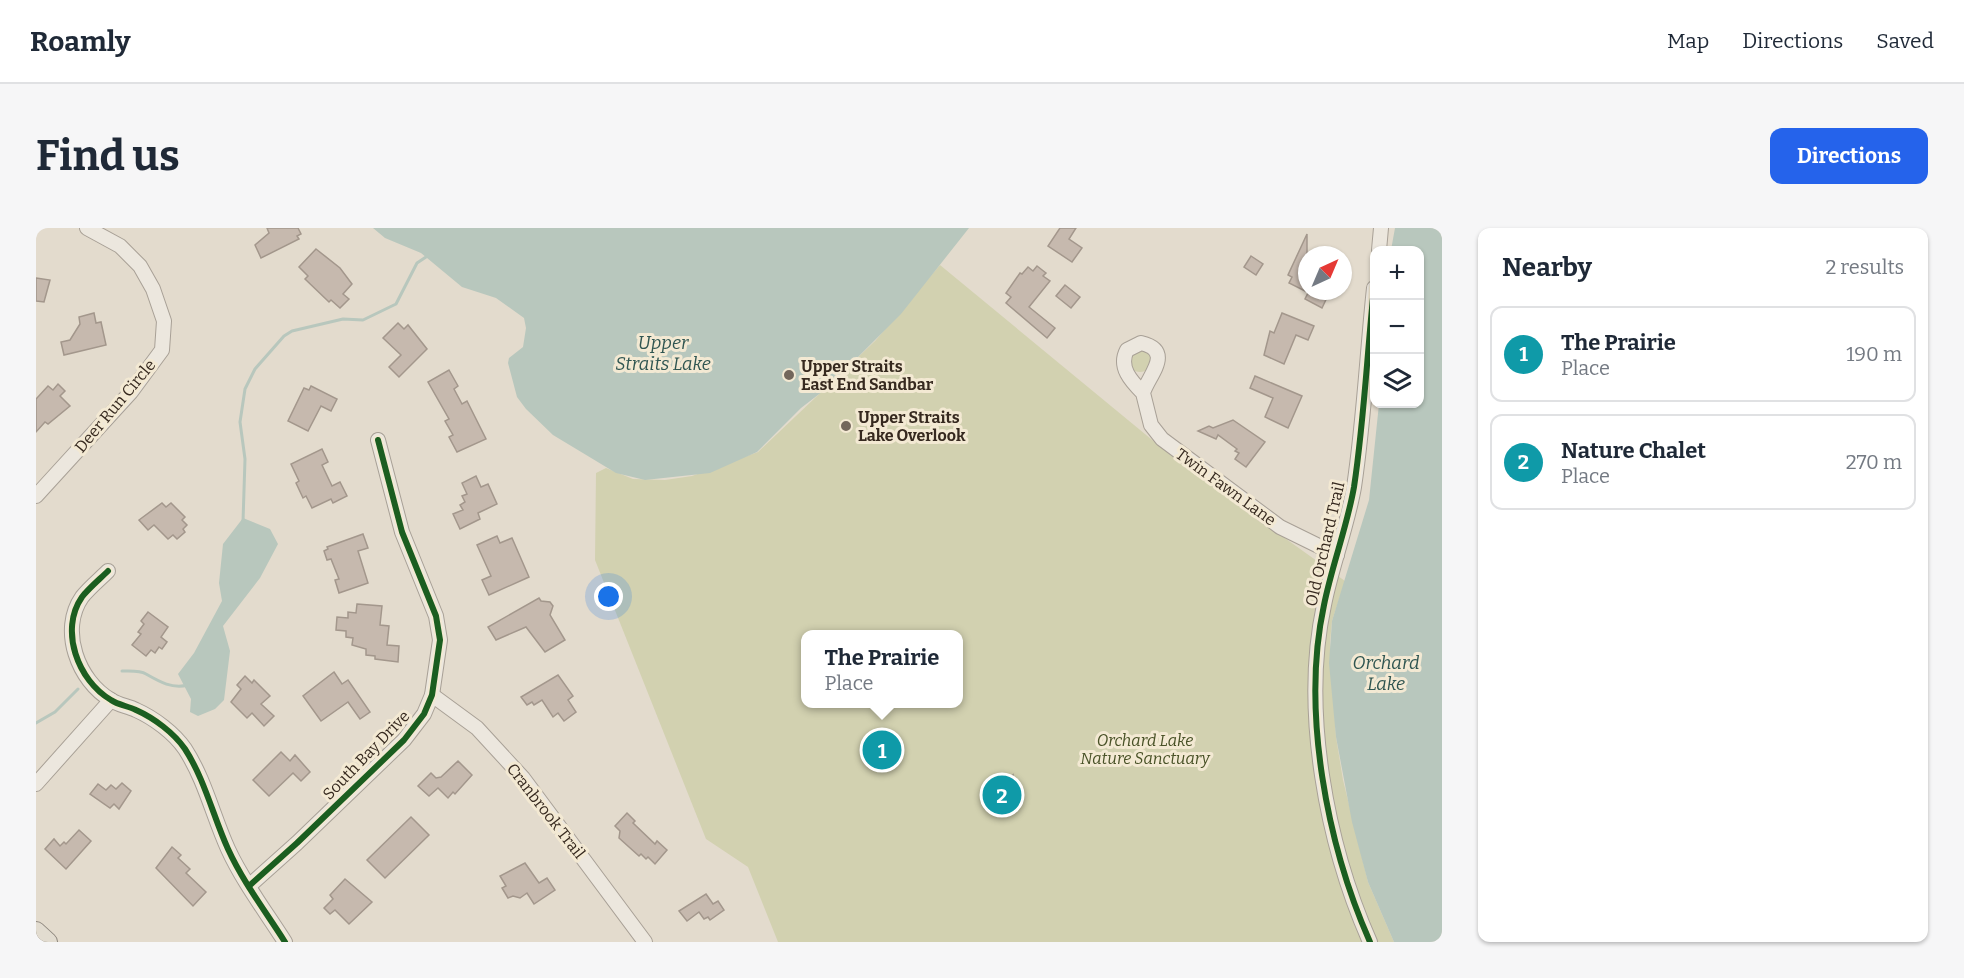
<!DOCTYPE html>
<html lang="en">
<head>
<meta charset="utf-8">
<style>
	:root { --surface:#fff; --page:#f6f6f7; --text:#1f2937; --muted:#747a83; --line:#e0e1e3; --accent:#2563eb }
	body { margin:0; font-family:Bitter,serif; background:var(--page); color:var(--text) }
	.controls { position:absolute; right:18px; top:18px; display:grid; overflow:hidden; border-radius:12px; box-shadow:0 2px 4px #0004 }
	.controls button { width:54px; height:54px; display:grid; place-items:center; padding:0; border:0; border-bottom:2px solid var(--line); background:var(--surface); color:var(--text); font:30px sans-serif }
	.compass { position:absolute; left:1262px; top:18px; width:54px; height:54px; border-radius:50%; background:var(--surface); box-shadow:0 2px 4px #0004; rotate:44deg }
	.you { position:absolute; left:573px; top:369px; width:21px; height:21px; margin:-15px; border:4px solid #fff; border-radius:50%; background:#1a73e8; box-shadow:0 0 0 9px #1a73e833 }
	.badge { display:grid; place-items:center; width:39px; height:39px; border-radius:50%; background:var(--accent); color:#fff; font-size:20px; font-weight:700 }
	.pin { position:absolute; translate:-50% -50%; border:3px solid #fff; box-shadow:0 2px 6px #0006 }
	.popup { position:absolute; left:765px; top:402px; width:162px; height:78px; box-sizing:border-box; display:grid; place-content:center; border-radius:12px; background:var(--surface); filter:drop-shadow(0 2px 4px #0005); font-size:20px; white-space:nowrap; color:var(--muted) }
	.popup b { font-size:22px; color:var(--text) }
	.popup::after { content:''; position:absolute; left:50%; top:100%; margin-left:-12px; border:12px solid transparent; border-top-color:var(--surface) }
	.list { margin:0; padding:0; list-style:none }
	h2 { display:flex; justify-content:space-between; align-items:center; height:78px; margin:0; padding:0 24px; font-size:26px }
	h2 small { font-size:20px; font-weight:400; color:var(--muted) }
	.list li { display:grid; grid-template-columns:39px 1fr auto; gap:18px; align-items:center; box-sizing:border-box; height:96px; margin:0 12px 12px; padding:0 12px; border:2px solid var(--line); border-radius:12px }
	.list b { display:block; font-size:22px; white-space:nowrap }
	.list p { margin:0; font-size:20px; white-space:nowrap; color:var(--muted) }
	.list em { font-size:20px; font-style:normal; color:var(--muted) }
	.icon { flex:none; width:33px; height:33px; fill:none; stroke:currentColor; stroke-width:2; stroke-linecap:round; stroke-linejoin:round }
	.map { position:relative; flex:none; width:1406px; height:714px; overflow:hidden; border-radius:12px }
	header { display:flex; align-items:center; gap:36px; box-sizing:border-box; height:84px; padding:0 30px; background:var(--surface); border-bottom:2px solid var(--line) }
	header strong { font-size:28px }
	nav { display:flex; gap:33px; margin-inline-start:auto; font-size:21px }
	.intro { display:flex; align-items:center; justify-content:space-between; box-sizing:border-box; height:144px; padding:0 36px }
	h1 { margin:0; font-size:42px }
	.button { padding:15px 27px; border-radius:12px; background:var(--accent); color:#fff; font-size:21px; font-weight:700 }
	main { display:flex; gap:36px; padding:0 36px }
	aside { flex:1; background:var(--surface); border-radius:12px; box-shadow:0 2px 4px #0004 }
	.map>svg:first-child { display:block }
	.green { fill:#d2d1b0; fill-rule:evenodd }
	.water { fill:#b8c7bd }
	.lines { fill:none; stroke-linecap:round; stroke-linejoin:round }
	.stream { stroke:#b8c7bd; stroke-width:3 }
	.building { fill:#c6b9ae; stroke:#a3978c; stroke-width:1.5 }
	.minor-casing { stroke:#a8a096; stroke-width:16 }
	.major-casing { stroke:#8d867d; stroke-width:20 }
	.minor { stroke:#ece7de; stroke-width:14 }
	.major { stroke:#e2dcd0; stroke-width:18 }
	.cycleway-casing { stroke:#f3e9d3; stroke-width:10 }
	.cycleway { stroke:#1b5e20; stroke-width:6 }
	.poi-dot { fill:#73675c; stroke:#f3e9d3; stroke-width:2 }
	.labels { text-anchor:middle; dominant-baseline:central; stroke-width:6; stroke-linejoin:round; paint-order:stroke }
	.poi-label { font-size:16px; font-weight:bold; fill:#36291f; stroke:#f3e9d3; text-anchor:start }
	.street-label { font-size:16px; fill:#36291f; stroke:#f3e9d3 }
	.park-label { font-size:16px; font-style:italic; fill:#485126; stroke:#f3e9d3 }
	.water-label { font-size:18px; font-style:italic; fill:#2f5551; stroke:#f3e9d3 }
</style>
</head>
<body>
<header>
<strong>Roamly</strong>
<nav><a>Map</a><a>Directions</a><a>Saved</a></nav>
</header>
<div class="intro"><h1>Find us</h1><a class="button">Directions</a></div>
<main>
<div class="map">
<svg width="1406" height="714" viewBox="0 0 1406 714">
	<rect width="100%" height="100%" fill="#e3dbcd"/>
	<g class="green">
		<path d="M904,37L1149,239L1309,353L1296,393L1294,414L1300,509L1307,552L1332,654L1358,714H742L712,639L670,611L559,332L560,245L570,240L597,251L629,252L656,248L722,224L839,113ZM770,406H922V476H770Z"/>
		<circle cx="1104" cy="133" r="11"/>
	</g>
	<g class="water">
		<path d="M337,0H933L865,86L791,160L765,180L721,224L674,245L609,252L580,245L517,207L490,181L481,169L472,135L473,130L487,119L490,100L488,90L460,70L426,59L385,25L349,10Z"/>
		<path d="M1359,0H1406V714H1358L1332,654L1316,594L1300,509L1293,435L1296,393L1333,272L1343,176H1384V22H1355Z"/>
		<path d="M207,290L234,301L242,316L224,350L187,398L194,423L188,472L179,481L162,488L154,484L155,471L142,446L158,425L186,373L183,355L187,316Z"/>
	</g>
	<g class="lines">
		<g class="stream">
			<path d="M207,294L209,231L204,194L209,161L219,141L248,108L256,103L307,91L327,92L360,76L381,35L390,29"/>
			<path d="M86,443C93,443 104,442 110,446C124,454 136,461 152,457"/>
			<path d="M0,495L19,484L42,461"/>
		</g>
	</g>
	<g class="building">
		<path d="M231,0H262L265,6L261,8L263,11L225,30L219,17L233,5Z"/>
		<path d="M1024,0H1040L1033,11L1046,20L1036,34L1012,18Z"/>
		<path d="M1271,6V64L1253,55L1256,49L1252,47Z"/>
		<path d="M280,21L304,40L316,56L307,66L313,71L304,80L295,72L293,74L269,51L272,48L263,39Z"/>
		<path d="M1215,28L1227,36L1220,47L1208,39Z"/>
		<path d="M1001,38L1010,45L1007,48L1014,53L993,79L1019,100L1011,110L970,75L975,69L970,65L984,45L986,46L992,39L997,43Z"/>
		<path d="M0,50L14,52L8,74L0,73Z"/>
		<path d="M1029,57L1044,69L1035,80L1020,68Z"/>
		<path d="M1273,63H1294L1286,80L1269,71Z"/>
		<path d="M58,85L60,95L65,94L70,117L28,127L25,114L34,112L44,96L43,89Z"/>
		<path d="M1246,85L1278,98L1272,112L1260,107L1248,136L1228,127L1234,103L1238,105Z"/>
		<path d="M362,95L368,101L372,97L391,121L363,149L353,139L365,127L347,110Z"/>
		<path d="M413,142L422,158L418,161L426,176L431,173L450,211L421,224L413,209L417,207L409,193L413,191L392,154Z"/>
		<path d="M1219,148L1266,168L1252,200L1229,189L1237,170L1214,160Z"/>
		<path d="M22,156L29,163L24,168L34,178L12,196L9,194L0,204V171L12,158L17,162Z"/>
		<path d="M275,158L301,171L295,183L285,178L272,203L252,193L268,160L273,162Z"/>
		<path d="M1197,192L1229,214L1210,239L1199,231L1203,225L1199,223L1201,221L1182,207L1180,211L1162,203L1173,198L1177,200Z"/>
		<path d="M286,221L292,234L286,237L296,258L304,254L311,268L297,275L295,271L276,280L270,268L267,270L260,255L263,253L255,236Z"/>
		<path d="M440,248L445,259L452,256L461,276L442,285L444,291L424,301L417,286L427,282L424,277L429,274L426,268L431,266L426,255Z"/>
		<path d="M126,275L130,279L135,275L149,289L146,292L151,297L147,301L149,304L141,311L137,307L132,311L118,297L112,302L103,292Z"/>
		<path d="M327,306L332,320L322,323L332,355L303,365L299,352L303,351L295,331L291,332L288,323L292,321L291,319Z"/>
		<path d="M461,308L464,315L476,310L493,349L453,367L446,352L455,348L441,317Z"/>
		<path d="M503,370L505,373L514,374L517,378L514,387L529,412L509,424L490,399L460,412L452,399Z"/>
		<path d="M321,376L346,378L344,397L353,398L351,417L363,418L362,434L339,431V428L330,427V421L316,417L317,410L310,409V403L300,402L301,389L312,390V384L320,385Z"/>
		<path d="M112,384L132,399L125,409L131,414L126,421L123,419L119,425L115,422L110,428L96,417L105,406L102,404L108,396L105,393Z"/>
		<path d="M298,444L306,456L312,452L334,484L324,491L312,474L285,493L267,468Z"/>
		<path d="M522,447L537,468L532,472L540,484L528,493L522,485L517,489L506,472L498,477L496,474L491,477L485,469Z"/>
		<path d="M209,448L216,455L218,452L234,468L225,476L238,488L228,498L216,485L211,490L195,474L205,461L201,457Z"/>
		<path d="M245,524L254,533L259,527L274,544L265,553L257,545L233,568L217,552Z"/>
		<path d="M422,533L436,547L419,566L417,564L412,570L402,560L393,568L382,558L395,545L400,550L405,549Z"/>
		<path d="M977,547L975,567L972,587L955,565Z"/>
		<path d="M86,555L95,563L83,581L78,576L74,580L54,566L62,556L70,562L75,557L80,561Z"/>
		<path d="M591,585L599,593L597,595L619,616L621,613L631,622L619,636L612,629L610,631L605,626L603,628L583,610L584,603L579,598Z"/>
		<path d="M375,589L393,607L349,650L331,632Z"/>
		<path d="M43,602L55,613L30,641L9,621L18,611L24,618L28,614L30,616Z"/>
		<path d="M136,619L145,627L142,630L154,641L150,645L170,664L157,678L120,640Z"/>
		<path d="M489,635L503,655L511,650L519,662L498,676L491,665L484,670L477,668L472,670L466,660L470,658L464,648Z"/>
		<path d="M309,651L336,674L313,696L299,682L294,686L288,680L297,671L294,667Z"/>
		<path d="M670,666L677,676L682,673L688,682L674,692L672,689L668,691L663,684L651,693L643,683Z"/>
	</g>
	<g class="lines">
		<g class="minor-casing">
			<g id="minor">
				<path d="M1343,22L1345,0"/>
				<path d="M1107,165C1095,153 1082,139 1091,122L1105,115C1139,123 1112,148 1107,165L1115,197L1126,211L1244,299L1301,327"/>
				<path d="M0,268L95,164L126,122L128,93L117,61L104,38L84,18L51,0"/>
				<path d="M72,343C64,351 53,360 46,369C23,402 42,453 75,472C82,477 92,478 100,482C118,490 138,505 149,521C169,552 177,588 192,621C207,654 230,684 249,714"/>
				<path d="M396,467L441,500L487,550L609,714"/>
				<path d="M0,556L75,472"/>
				<path d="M213,658L261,615L368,512L388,486L396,467L404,412L400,388L366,304L342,212"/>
				<path d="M1334,714C1291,617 1265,483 1288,377C1296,337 1311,299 1318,259C1328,193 1331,126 1338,60"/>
			</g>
		</g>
		<g class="major-casing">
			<path id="major" d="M0,703L12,714"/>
		</g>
		<use href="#minor" class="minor"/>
		<use href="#major" class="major"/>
		<g class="cycleway-casing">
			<g id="cycleway">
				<path d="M72,343C64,351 53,360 46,369C23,402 42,453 75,472C82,477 92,478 100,482C118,490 138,505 149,521C169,552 177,588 192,621C207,654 230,684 249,714"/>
				<path d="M213,658L261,615L368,512L388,486L396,467L404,412L400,388L366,304L342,212"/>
				<path d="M1334,714C1291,617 1265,483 1288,377C1296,337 1311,299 1318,259C1328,193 1331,126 1338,60"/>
			</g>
		</g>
		<use href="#cycleway" class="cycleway"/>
	</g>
	<g class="poi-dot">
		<circle cx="753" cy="147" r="6"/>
		<circle cx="810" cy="198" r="6"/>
	</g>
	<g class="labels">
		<g class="poi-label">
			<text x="765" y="138">Upper Straits<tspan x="765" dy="18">East End Sandbar</tspan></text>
			<text x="822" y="189">Upper Straits<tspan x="822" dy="18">Lake Overlook</tspan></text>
		</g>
		<g class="street-label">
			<text transform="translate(79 178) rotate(-50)">Deer Run Circle</text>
			<text transform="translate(1190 259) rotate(36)">Twin Fawn Lane</text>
			<text transform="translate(1289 316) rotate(-77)">Old Orchard Trail</text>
			<text transform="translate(330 527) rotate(-46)">South Bay Drive</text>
			<text transform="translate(510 583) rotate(52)">Cranbrook Trail</text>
		</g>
		<g class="park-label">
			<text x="1109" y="512">Orchard Lake<tspan x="1109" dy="18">Nature Sanctuary</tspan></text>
		</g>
		<g class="water-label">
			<text x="627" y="115">Upper<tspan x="627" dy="21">Straits Lake</tspan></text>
			<text x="1350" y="435">Orchard<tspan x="1350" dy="21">Lake</tspan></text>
		</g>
	</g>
</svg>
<div class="controls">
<button>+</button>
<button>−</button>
<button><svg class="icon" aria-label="layers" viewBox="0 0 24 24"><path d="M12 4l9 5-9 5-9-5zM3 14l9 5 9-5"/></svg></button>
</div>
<svg class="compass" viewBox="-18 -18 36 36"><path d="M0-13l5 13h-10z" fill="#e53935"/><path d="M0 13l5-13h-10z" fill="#747a83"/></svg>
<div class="you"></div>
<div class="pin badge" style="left:846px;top:522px;background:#0f9aa8">1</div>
<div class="popup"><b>The Prairie</b>Place</div>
<div class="pin badge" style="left:966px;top:567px;background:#0f9aa8">2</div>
</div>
<aside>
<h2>Nearby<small>2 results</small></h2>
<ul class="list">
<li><span class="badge" style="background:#0f9aa8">1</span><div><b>The Prairie</b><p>Place</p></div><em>190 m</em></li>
<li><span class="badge" style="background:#0f9aa8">2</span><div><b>Nature Chalet</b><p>Place</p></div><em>270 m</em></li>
</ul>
</aside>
</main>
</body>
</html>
